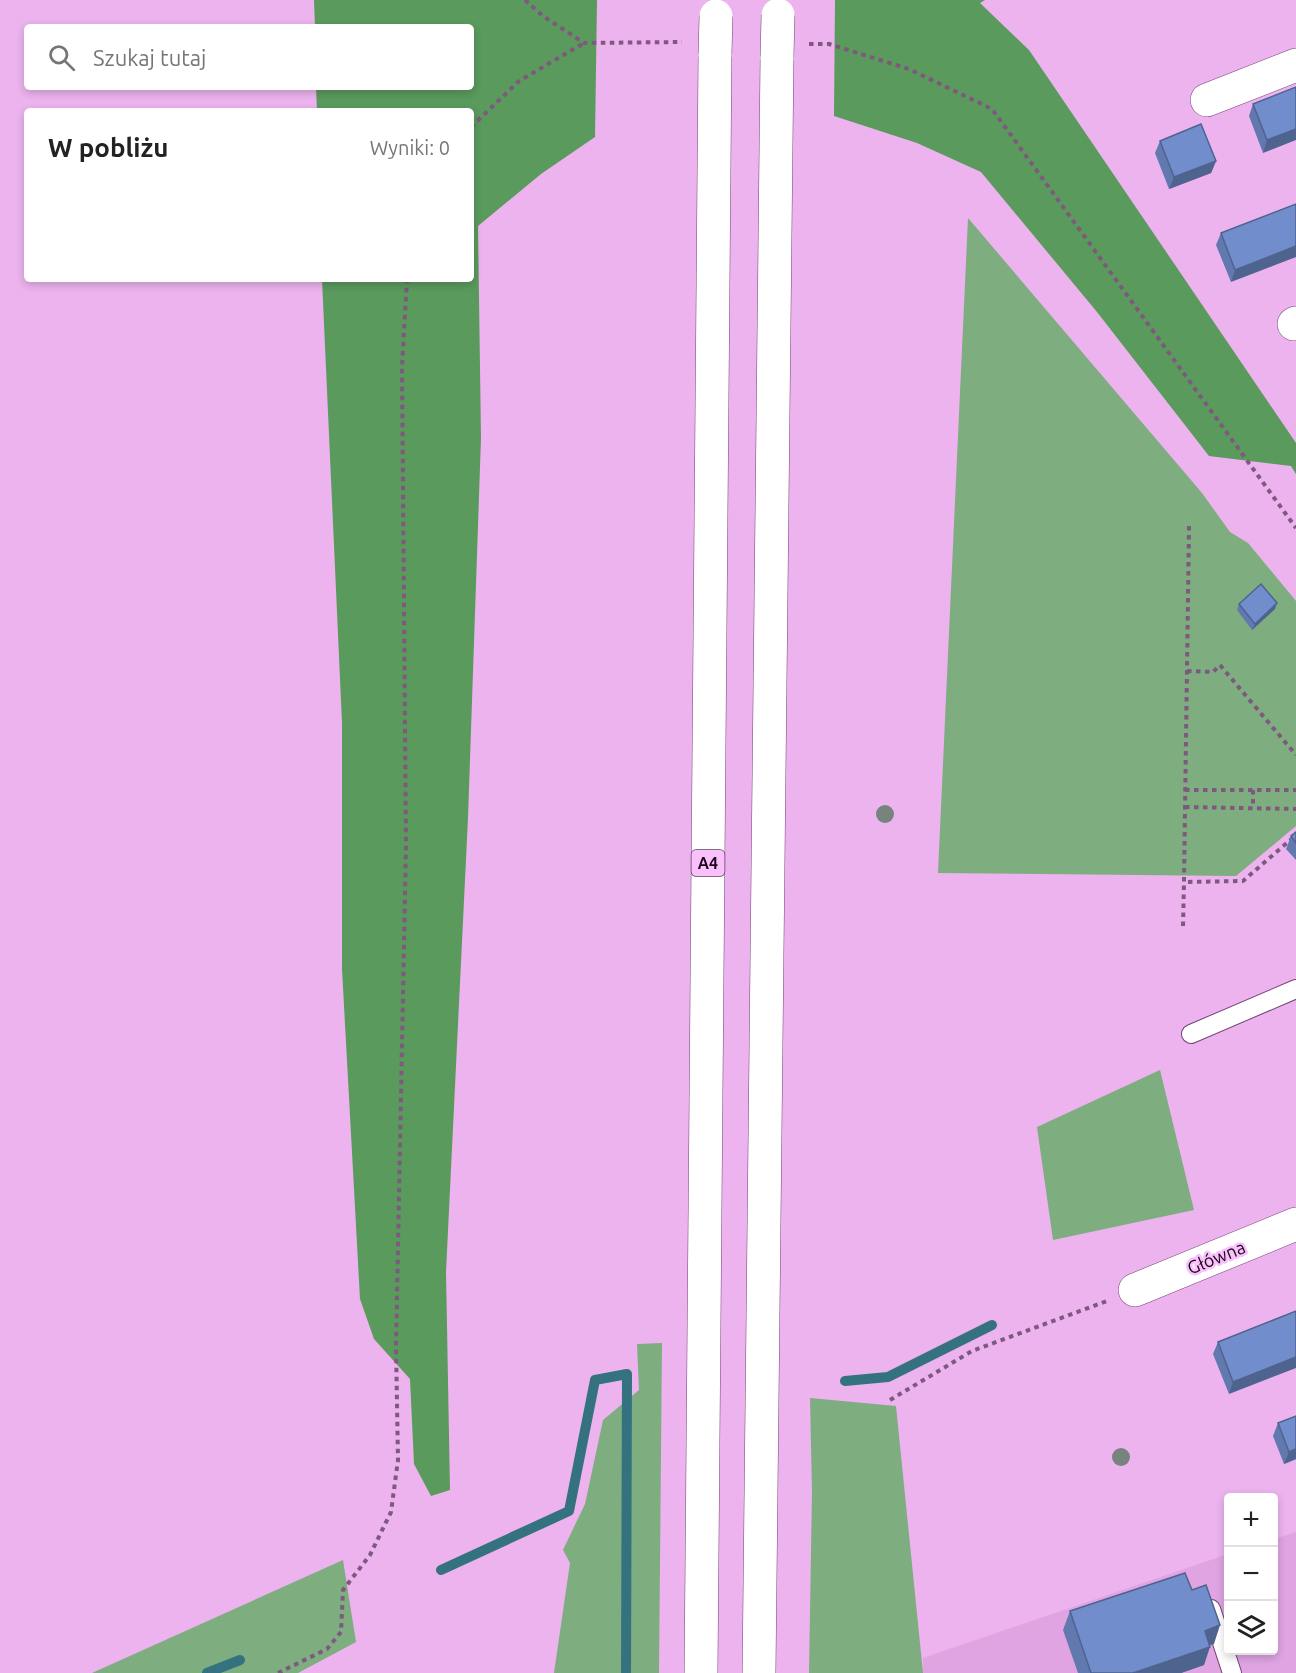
<!DOCTYPE html>
<html lang="pl">
<head>
<meta charset="utf-8">
<style>
	:root { --surface:#fff; --page:#f2f2f2; --text:#222; --muted:#767676; --line:#e0e0e0 }
	body { margin:0; font-family:Ubuntu,sans-serif; background:var(--page); color:var(--text) }
	.controls { position:absolute; right:18px; bottom:18px; display:grid; overflow:hidden; border-radius:6px; box-shadow:0 3px 9px #0003 }
	.controls button { width:54px; height:54px; display:grid; place-items:center; padding:0; border:0; border-bottom:2px solid var(--line); background:var(--surface); color:var(--text); font:30px sans-serif }
	.list { margin:0; padding:0; list-style:none }
	h2 { display:flex; justify-content:space-between; align-items:center; height:78px; margin:0; padding:0 24px; font-size:26px }
	h2 small { font-size:20px; font-weight:400; color:var(--muted) }
	.icon { flex:none; width:33px; height:33px; fill:none; stroke:currentColor; stroke-width:2; stroke-linecap:round; stroke-linejoin:round }
	.map { position:relative; flex:none; width:1296px; height:1673px; overflow:hidden }
	.search { position:absolute; background:var(--surface); box-shadow:0 3px 9px #0003; left:24px; top:24px; width:450px; height:66px; display:flex; align-items:center; gap:15px; box-sizing:border-box; padding:0 21px; border-radius:6px; color:var(--muted); font-size:22px }
	.panel { position:absolute; background:var(--surface); box-shadow:0 3px 9px #0003; left:24px; top:108px; width:450px; height:174px; border-radius:6px }
	.map>svg:first-child { display:block }
	.built { fill:#e0a4e3 }
	.green { fill:#7ead7f }
	.forest { fill:#5a9a5d }
	.lines { fill:none; stroke-linecap:round; stroke-linejoin:round }
	.stream { stroke:#35727f; stroke-width:10 }
	.lane-casing { stroke:#734275; stroke-width:20 }
	.street-casing { stroke:#734275; stroke-width:34 }
	.highway-casing { stroke:#734275; stroke-width:34 }
	.path { stroke:#7e587f; stroke-width:4; stroke-dasharray:4.5 4.5; stroke-linecap:butt }
	.lane { stroke:#fff; stroke-width:18 }
	.street { stroke:#fff; stroke-width:33 }
	.highway { stroke:#fff; stroke-width:33 }
	.highway-bridge-casing { stroke:#734275; stroke-width:34; stroke-linecap:butt }
	.highway-bridge { stroke:#fff; stroke-width:33 }
	.tree { fill:#77837d }
	.wall { fill:#6179af }
	.shaded-wall { fill:#4f638f }
	.building { fill:#718dcc; stroke:#4f638f; stroke-width:1.5 }
	.labels { text-anchor:middle; dominant-baseline:central; stroke-width:5; stroke-linejoin:round; paint-order:stroke }
	.shield { fill:#f9c0fb; stroke:#5e3e5f; stroke-width:1.5 }
	.shield-label { font-size:16px; font-weight:bold; fill:#1b071c }
	.street-label { font-size:18px; fill:#1b071c; stroke:#f9c0fb }
</style>
</head>
<body>
<div class="map">
<svg width="1296" height="1673" viewBox="0 0 1296 1673">
	<rect width="100%" height="100%" fill="#ecb3ee"/>
	<path class="built" d="M1296,1532V1673H923V1658L1228,1554V1650H1274V1539Z"/>
	<g class="green">
		<path d="M968,218L1202,493L1230,532L1248,543L1296,601V826L1236,876L938,873Z"/>
		<path d="M1160,1070L1194,1210L1053,1240L1037,1127Z"/>
		<path d="M662,1343L659,1673H554L570,1563L563,1550L585,1504L603,1420L639,1390L637,1344Z"/>
		<path d="M810,1398L896,1406L923,1673H809L812,1492Z"/>
		<path d="M343,1560L356,1642L298,1673H92Z"/>
	</g>
	<g class="forest">
		<path d="M314,0H597L595,137L541,174L478,226L481,438L468,818L446,1272L450,1490L431,1496L414,1464L410,1379L374,1339L360,1299L342,969V723L322,279H471V111H317L316,87H471V27H315Z"/>
		<path d="M835,0H985L980,3L1029,50L1296,443V474L1291,466L1209,456L1097,312L981,172L917,143L834,116Z"/>
	</g>
	<g class="lines">
		<g class="stream">
			<path d="M845,1381L888,1377L992,1325"/>
			<path d="M441,1570L569,1511L595,1380L627,1374L626,1673"/>
			<path d="M207,1673L240,1660"/>
		</g>
		<g class="lane-casing">
			<g id="lane">
				<path d="M1191,1034L1296,989"/>
				<path d="M1211,1609L1232,1673"/>
			</g>
		</g>
		<g class="street-casing">
			<g id="street">
				<path d="M1207,100L1296,65"/>
				<path d="M1294,324L1296,323"/>
				<path d="M1135,1290L1296,1224"/>
			</g>
		</g>
		<g class="highway-casing">
			<g id="highway">
				<path d="M701,1673L715,54"/>
				<path d="M759,1673L777,57"/>
			</g>
		</g>
		<g class="path">
			<path d="M525,0L543,16L584,43L682,42"/>
			<path d="M809,44H829L909,69L992,109L1296,528"/>
			<path d="M471,127L519,81L584,43"/>
			<path d="M1189,526L1184,882L1243,881L1296,835"/>
			<path d="M1187,671L1213,672L1220,665L1296,755"/>
			<path d="M1185,790H1296"/>
			<path d="M1253,790V808"/>
			<path d="M1185,807L1296,809"/>
			<path d="M1183,926L1184,882"/>
			<path d="M890,1400L972,1351L1107,1301"/>
			<path d="M278,1673L327,1649L341,1632L343,1590L370,1555L391,1512L398,1460L396,1347L406,844L402,366L407,279"/>
		</g>
		<use href="#lane" class="lane"/>
		<use href="#street" class="street"/>
		<use href="#highway" class="highway"/>
		<g class="highway-bridge-casing">
			<g id="highway-bridge">
				<path d="M715,54L716,16"/>
				<path d="M777,57L778,15"/>
			</g>
		</g>
		<use href="#highway-bridge" class="highway-bridge"/>
	</g>
	<g class="tree">
		<circle cx="885" cy="814" r="9"/>
		<circle cx="1121" cy="1457" r="9"/>
	</g>
	<g class="wall">
		<path d="M1296,87L1263,153L1249,116L1253,104Z"/>
		<path d="M1160,141L1216,161L1211,173L1169,189L1155,153Z"/>
		<path d="M1296,204L1231,282L1216,245L1221,233Z"/>
		<path d="M1239,604L1275,609L1252,630L1237,610Z"/>
		<path d="M1296,832V860L1286,849L1291,836Z"/>
		<path d="M1296,1311L1229,1394L1213,1354L1218,1342Z"/>
		<path d="M1296,1416V1459L1284,1464L1273,1436L1278,1423Z"/>
		<path d="M1070,1611L1214,1644L1209,1645L1204,1665L1181,1673H1078L1063,1630Z"/>
	</g>
	<g class="shaded-wall">
		<path d="M1296,129V140L1263,153L1267,140Z"/>
		<path d="M1216,161L1211,173L1169,189L1174,177Z"/>
		<path d="M1296,246V257L1231,282L1235,270Z"/>
		<path d="M1277,603L1275,609L1252,630L1255,624Z"/>
		<path d="M1296,1357V1368L1229,1394L1233,1382Z"/>
		<path d="M1296,1449V1459L1284,1464L1289,1452Z"/>
		<path d="M1220,1625L1214,1644L1198,1649L1205,1631Z"/>
		<path d="M1210,1647L1204,1665L1181,1673H1133Z"/>
	</g>
	<g class="building">
		<path d="M1296,87V129L1267,140L1253,104Z"/>
		<path d="M1201,124L1216,161L1174,177L1160,141Z"/>
		<path d="M1296,204V246L1235,270L1221,233Z"/>
		<path d="M1261,584L1277,603L1255,624L1239,604Z"/>
		<path d="M1296,832V843L1291,836Z"/>
		<path d="M1296,1311V1357L1233,1382L1218,1342Z"/>
		<path d="M1296,1416V1449L1289,1452L1278,1423Z"/>
		<path d="M1185,1573L1192,1590L1206,1585L1220,1625L1205,1631L1210,1647L1133,1673H1091L1070,1611Z"/>
	</g>
	<g class="labels">
		<rect class="shield" x="691.5" y="850" width="33" height="26" rx="4.5"/>
		<g class="shield-label">
			<text x="708" y="863">A4</text>
		</g>
		<g class="street-label">
			<text transform="translate(1216 1257) rotate(-22)">Główna</text>
		</g>
	</g>
</svg>
<div class="controls">
<button>+</button>
<button>−</button>
<button><svg class="icon" aria-label="layers" viewBox="0 0 24 24"><path d="M12 4l9 5-9 5-9-5zM3 14l9 5 9-5"/></svg></button>
</div>
<div class="search"><svg class="icon" aria-label="search" viewBox="0 0 24 24"><circle cx="10" cy="10" r="6"/><path d="M15 15l6 6"/></svg>Szukaj tutaj</div>
<section class="panel">
<h2>W pobliżu<small>Wyniki: 0</small></h2>
<ul class="list">
</ul>
</section>
</div>
</body>
</html>
